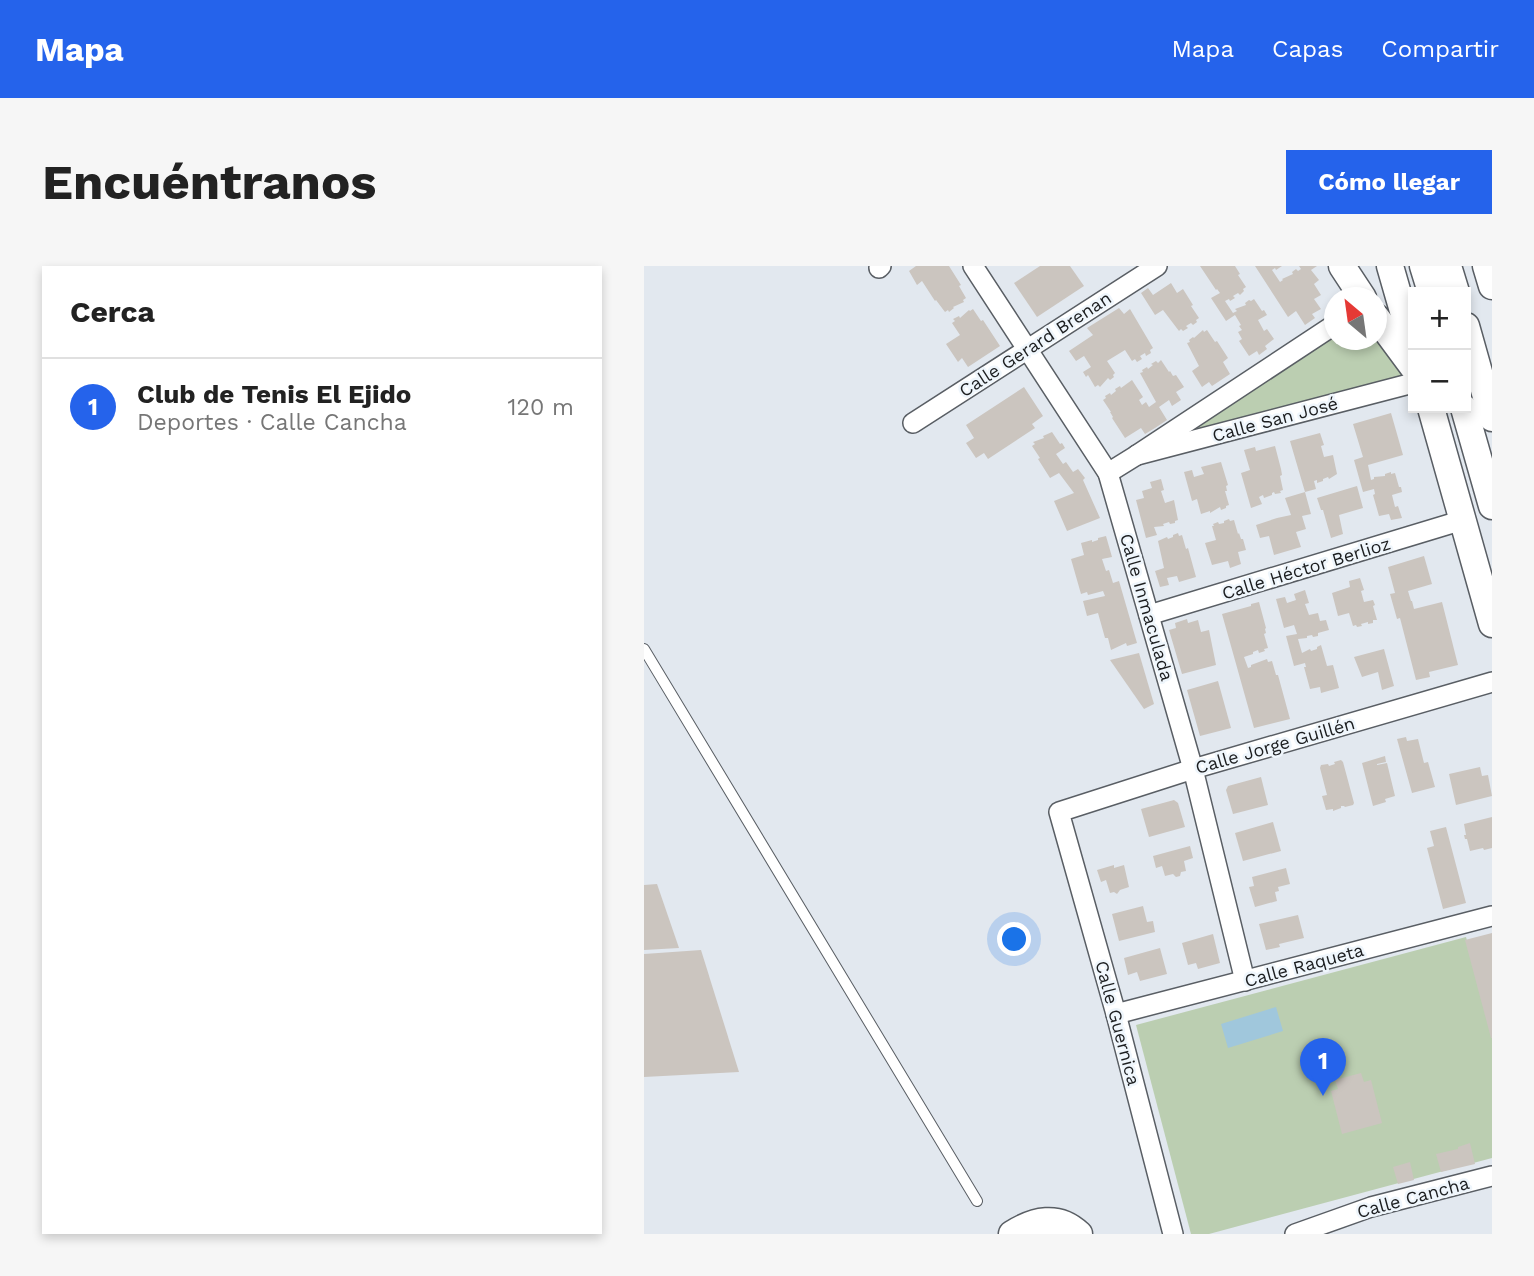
<!DOCTYPE html>
<html lang="es">
<head>
<meta charset="utf-8">
<style>
	:root { --surface:#fff; --page:#f6f6f6; --text:#222; --muted:#767676; --line:#e0e0e0; --accent:#2563eb }
	body { margin:0; font-family:"Work Sans",sans-serif; background:var(--page); color:var(--text) }
	.controls { position:absolute; right:21px; top:21px; display:grid; overflow:hidden; border-radius:0px; box-shadow:0 4px 10px #0003 }
	.controls button { width:63px; height:63px; display:grid; place-items:center; padding:0; border:0; border-bottom:2px solid var(--line); background:var(--surface); color:var(--text); font:35px sans-serif }
	.compass { position:absolute; left:680px; top:21px; width:63px; height:63px; border-radius:50%; background:var(--surface); box-shadow:0 4px 10px #0003; rotate:331deg }
	.you { position:absolute; left:371px; top:674px; width:24px; height:24px; margin:-18px; border:5px solid #fff; border-radius:50%; background:#1a73e8; box-shadow:0 0 0 10px #1a73e833 }
	.badge { display:grid; place-items:center; width:46px; height:46px; border-radius:50%; background:var(--accent); color:#fff; font-size:23px; font-weight:700 }
	.pin { position:absolute; translate:-50% -58px; filter:drop-shadow(0 2px 4px #0008) }
	.pin::after { content:''; position:absolute; top:37px; width:24px; height:21px; background:inherit; clip-path:polygon(0 0,100% 0,50% 100%) }
	.list { margin:0; padding:0; list-style:none }
	h2 { display:flex; justify-content:space-between; align-items:center; height:91px; margin:0; padding:0 28px; font-size:30px }
	h2 small { font-size:23px; font-weight:400; color:var(--muted) }
	.list li { display:grid; grid-template-columns:46px 1fr auto; gap:21px; align-items:center; box-sizing:border-box; height:98px; padding:0 28px; border-top:2px solid var(--line) }
	.list b { display:block; font-size:26px; white-space:nowrap }
	.list p { margin:0; font-size:23px; white-space:nowrap; color:var(--muted) }
	.list em { font-size:23px; font-style:normal; color:var(--muted) }
	.map { position:relative; flex:none; width:848px; height:968px; overflow:hidden; border-radius:0px }
	header { display:flex; align-items:center; gap:42px; box-sizing:border-box; height:98px; padding:0 35px; background:var(--accent); color:#fff }
	header strong { font-size:33px }
	nav { display:flex; gap:38px; margin-inline-start:auto; font-size:24px }
	.intro { display:flex; align-items:center; justify-content:space-between; box-sizing:border-box; height:168px; padding:0 42px }
	h1 { margin:0; font-size:49px }
	.button { padding:18px 32px; border-radius:0px; background:var(--accent); color:#fff; font-size:24px; font-weight:700 }
	main { display:flex; gap:42px; padding:0 42px }
	aside { flex:1; background:var(--surface); border-radius:0px; box-shadow:0 4px 10px #0003 }
	.map>svg:first-child { display:block }
	.green { fill:#bbceb1 }
	.water { fill:#a0c7dc }
	.building { fill:#cbc5bf }
	.lines { fill:none; stroke-linecap:round; stroke-linejoin:round }
	.lane-casing { stroke:#595e64; stroke-width:12 }
	.street-casing { stroke:#595e64; stroke-width:22 }
	.secondary-casing { stroke:#595e64; stroke-width:29 }
	.lane { stroke:#fff; stroke-width:10 }
	.street { stroke:#fff; stroke-width:19 }
	.secondary { stroke:#fff; stroke-width:26 }
	.labels { text-anchor:middle; dominant-baseline:central; stroke-width:5; stroke-linejoin:round; paint-order:stroke }
	.street-label { font-size:18px; fill:#1c1e20; stroke:#eff6fc }
</style>
</head>
<body>
<header>
<strong>Mapa</strong>
<nav><a>Mapa</a><a>Capas</a><a>Compartir</a></nav>
</header>
<div class="intro"><h1>Encuéntranos</h1><a class="button">Cómo llegar</a></div>
<main>
<aside>
<h2>Cerca<small></small></h2>
<ul class="list">
<li><span class="badge">1</span><div><b>Club de Tenis El Ejido</b><p>Deportes · Calle Cancha</p></div><em>120 m</em></li>
</ul>
</aside>
<div class="map">
<svg width="848" height="968" viewBox="0 0 848 968">
	<rect width="100%" height="100%" fill="#e2e8ef"/>
	<g class="green">
		<path d="M690,59V74H732L769,117L493,189Z"/>
		<path d="M822,671L848,768V892L565,968H547L492,759Z"/>
	</g>
	<path class="water" d="M632,741L639,765L584,782L577,758Z"/>
	<g class="building">
		<path d="M272,0H305L317,19L315,20L322,32L319,34L320,36L309,41L310,42L305,46L304,44L301,46L292,34L291,35L278,15L273,19L265,5Z"/>
		<path d="M396,0H426L440,20L393,51L370,17Z"/>
		<path d="M556,0H591L596,8L594,9L602,21L599,23L600,25L596,29L594,27L589,30L591,32L586,35L585,33L581,35L589,47L593,45L591,43L602,39L601,37L605,34L607,35L610,33L618,45L620,44L623,49L614,54L620,65L623,63L630,73L621,80L623,83L615,89L613,85L605,90L595,75L598,73L594,66L598,64L595,60L597,59L591,49L582,55L567,32L576,27L573,23L572,24Z"/>
		<path d="M611,0H638L632,4L631,2L628,4L636,16L639,14L638,13L649,8L648,6L652,3L654,5L657,3L655,0H673L667,4L675,14L670,18L677,29L670,33L677,43L668,48L671,52L661,59L652,45L644,51Z"/>
		<path d="M527,17L533,27L539,23L549,39L547,40L555,52L552,54L553,56L549,59L547,57L542,60L544,62L539,65L537,63L535,65L519,44L511,49L497,27L504,22L509,29Z"/>
		<path d="M475,42L480,48L486,43L509,82L506,84L507,87L502,90L501,87L496,90L498,93L493,96L491,93L488,95L481,84L463,95L471,107L469,109L470,111L466,114L464,112L456,121L454,119L451,121L444,109L442,111L439,106L447,101L440,90L432,95L425,85L449,69L443,62Z"/>
		<path d="M329,43L337,55L339,54L356,80L324,101L318,92L314,96L302,78L316,69L308,57L311,55L309,53L315,50L316,52L325,44L326,45Z"/>
		<path d="M559,64L560,66L563,64L571,76L573,75L584,92L579,96L586,108L568,120L565,116L558,121L548,105L555,100L543,77L546,76L545,74L549,71L550,72Z"/>
		<path d="M517,94L525,106L526,105L529,110L532,109L540,121L532,126L537,134L528,140L525,134L515,141L523,154L511,162L501,168L497,162L481,172L468,152L469,151L466,146H467L459,134L462,132L461,130L466,127L467,129L472,125L471,123L476,120L477,122L488,114L499,131L495,134L498,139L502,136L505,141L512,136L496,107L499,106L498,104L503,101L504,103L509,99L507,98L512,95L514,97Z"/>
		<path d="M380,121L399,150L388,158L391,162L344,193L340,187L332,192L322,177L330,172L322,159Z"/>
		<path d="M747,147L759,189L724,199L727,214L730,213V211L741,210V208L747,206V208L751,207L755,221H757L758,226L748,229L751,241L754,240L758,252L747,254L745,248L735,250L729,229L731,228L730,223L719,226L710,194L719,191L709,158Z"/>
		<path d="M408,166L416,178L418,177L421,182L412,188L419,198L422,196L429,206L434,203L441,212L439,214L456,252L423,265L410,235L430,227L415,207L406,212L394,193L396,192L388,180L391,178L389,176L400,172L399,170Z"/>
		<path d="M676,167L680,179L677,180L680,191L689,189L693,208L685,213L684,211L679,213V215L673,217V214L670,215L672,223L661,226L646,175Z"/>
		<path d="M631,180L637,203L638,209L636,210L639,224L636,225L637,227L631,228L630,226L628,227V229L620,232L619,229L615,231L618,238L607,242L597,207L606,204L600,184L611,181L612,185Z"/>
		<path d="M577,196L584,219L582,220L583,225H581L585,239L582,240V242L577,244L576,241L566,247V245L557,248L553,233L548,235L540,206L548,204L550,211L560,208L557,201Z"/>
		<path d="M517,213L520,224L517,225L521,237L530,234L534,254L531,255V257L526,258L525,256L519,258L520,260L510,261L513,269L502,272L492,234L500,232L498,225L508,222L506,216Z"/>
		<path d="M713,220L719,242L695,249L699,268L687,272L679,244H677L673,232Z"/>
		<path d="M661,226L667,248L658,250L662,263L652,266L657,281L630,289L625,270L616,272L612,259L633,252L647,249L641,232Z"/>
		<path d="M585,253L586,255L590,254L594,268L595,267L597,273H599L602,284L594,286L597,298L586,302L584,295L568,299L561,277L572,274L568,260H570L569,258L574,256L575,258L580,257V255Z"/>
		<path d="M534,267L535,270L538,269L542,283L544,282L552,311L535,316L533,310L523,312L525,319L516,321L511,305L520,302L514,275L523,271L524,273L529,271V269Z"/>
		<path d="M462,270L468,291L458,293L462,305L465,304L469,317L475,315L493,377L483,380L482,377L467,384L464,372H461L454,347L443,350L439,335L461,330L459,325L444,329L443,326L437,328L427,293L440,289L437,277L448,274V276L454,274V272Z"/>
		<path d="M780,290L788,318L764,325L767,335H768L770,343L798,336L814,399L785,406L786,411L772,414L756,352L753,353L746,328L751,327L744,301Z"/>
		<path d="M716,312L720,324L717,325L720,336L729,334L731,339L729,340L733,354H729V357L724,358V356L717,358L718,360L713,361L712,359L709,360L705,347L694,350L688,327L706,321L705,315Z"/>
		<path d="M661,324L665,337L661,338L665,349L674,347L676,355L682,354L685,364L674,367V370L669,371L668,369L663,370V372L654,373L658,387L666,383L667,385L673,383V381L677,379L683,400L689,399L695,422L677,427L676,421L666,423L660,401H662L661,397L650,400L642,370L653,368L650,359L640,362L632,333L641,331L643,337L652,334L650,328Z"/>
		<path d="M615,336L622,362L621,363L622,367L620,368L624,382L620,383L621,385L615,387L614,384L609,386V388L600,391L604,402L607,401V399L623,393L624,396L628,395L632,409H634L646,453L610,462L578,348L607,340V338Z"/>
		<path d="M543,353L544,357L554,354L557,366L565,364L572,399L538,408L525,364L532,362L531,357Z"/>
		<path d="M740,383L750,420L738,424L734,406L718,411L710,391Z"/>
		<path d="M495,387L510,438L500,443L466,394Z"/>
		<path d="M574,415L587,462L556,470L543,424Z"/>
		<path d="M762,471L763,475L774,473L780,497L784,496L791,521L768,527L753,473Z"/>
		<path d="M741,490L742,496L733,498V499L743,497L751,530L741,533L742,536L729,540L718,497Z"/>
		<path d="M697,494L699,496L710,537L709,539L701,541L700,540H697V542L689,545V543L682,544L678,530L683,529L676,502L677,499L684,498L685,500L691,498L690,496Z"/>
		<path d="M836,501L838,510L844,509L848,530L812,539L805,508Z"/>
		<path d="M617,511L624,539L589,548L582,524L584,520Z"/>
		<path d="M530,534L534,537L541,561L505,571L497,543Z"/>
		<path d="M848,551V582L840,584L839,582L826,585L823,573H821L820,569H822L820,558Z"/>
		<path d="M629,556L637,585L599,595L591,567Z"/>
		<path d="M802,561L822,637L799,643L783,582L790,580L786,565Z"/>
		<path d="M546,580L549,592L540,595L542,605L537,606L536,610L532,611L529,608L521,610L518,600L512,602L509,590Z"/>
		<path d="M470,599V602L480,599L485,621L476,624L473,628L470,626L466,627L462,614L457,616L453,604Z"/>
		<path d="M642,602L646,618L634,621L635,625L631,626L633,635L611,641L605,621L610,620L608,611Z"/>
		<path d="M13,618L35,682L0,684V619Z"/>
		<path d="M499,640L503,656L509,655L511,666L475,675L468,648Z"/>
		<path d="M654,649L660,672L635,678L636,681L622,684L615,658Z"/>
		<path d="M848,667V772H847L821,674Z"/>
		<path d="M569,668L576,697L554,703L552,697L544,699L538,677Z"/>
		<path d="M516,682L523,708L496,715L493,706L484,709L480,692Z"/>
		<path d="M57,684L95,806L0,811V688Z"/>
		<path d="M717,807L720,816L727,814L738,857L698,868L687,825L694,823L691,814Z"/>
		<path d="M826,877L831,898L797,906L792,888L814,883V881Z"/>
		<path d="M766,896L770,914L754,918L749,901Z"/>
	</g>
	<g class="lines">
		<g class="lane-casing">
			<path id="lane" d="M0,383L333,935"/>
		</g>
		<g class="street-casing">
			<g id="street">
				<path d="M329,0L464,207L549,503L601,715"/>
				<path d="M235,2L237,0"/>
				<path d="M269,157L513,0"/>
				<path d="M493,189L769,117"/>
				<path d="M464,207L493,189L690,59"/>
				<path d="M505,349L819,254"/>
				<path d="M472,748L848,650"/>
				<path d="M529,968L472,748L415,546L549,503L848,416"/>
				<path d="M651,968L727,941L848,910"/>
			</g>
		</g>
		<g class="secondary-casing">
			<g id="secondary">
				<path d="M698,0L719,32"/>
				<path d="M746,0L769,80"/>
				<path d="M779,0L787,26"/>
				<path d="M804,0L812,26"/>
				<path d="M842,0L848,20"/>
				<path d="M732,51L769,101"/>
				<path d="M822,60L848,152"/>
				<path d="M787,142L848,358"/>
				<path d="M820,142L848,240"/>
				<path d="M368,968C390,954 414,948 435,968"/>
			</g>
		</g>
		<use href="#lane" class="lane"/>
		<use href="#street" class="street"/>
		<use href="#secondary" class="secondary"/>
	</g>
	<g class="labels">
		<g class="street-label">
			<text transform="translate(391 78) rotate(-33)">Calle Gerard Brenan</text>
			<text transform="translate(631 153) rotate(-15)">Calle San José</text>
			<text transform="translate(662 302) rotate(-17)">Calle Héctor Berlioz</text>
			<text transform="translate(503 341) rotate(74)">Calle Inmaculada</text>
			<text transform="translate(631 479) rotate(-16)">Calle Jorge Guillén</text>
			<text transform="translate(660 699) rotate(-15)">Calle Raqueta</text>
			<text transform="translate(474 757) rotate(75)">Calle Guernica</text>
			<text transform="translate(769 931) rotate(-15)">Calle Cancha</text>
		</g>
	</g>
</svg>
<div class="controls">
<button>+</button>
<button>−</button>
</div>
<svg class="compass" viewBox="-18 -18 36 36"><path d="M0-13l5 13h-10z" fill="#e53935"/><path d="M0 13l5-13h-10z" fill="#767676"/></svg>
<div class="you"></div>
<div class="pin badge" style="left:679px;top:830px">1</div>
</div>
</main>
</body>
</html>
